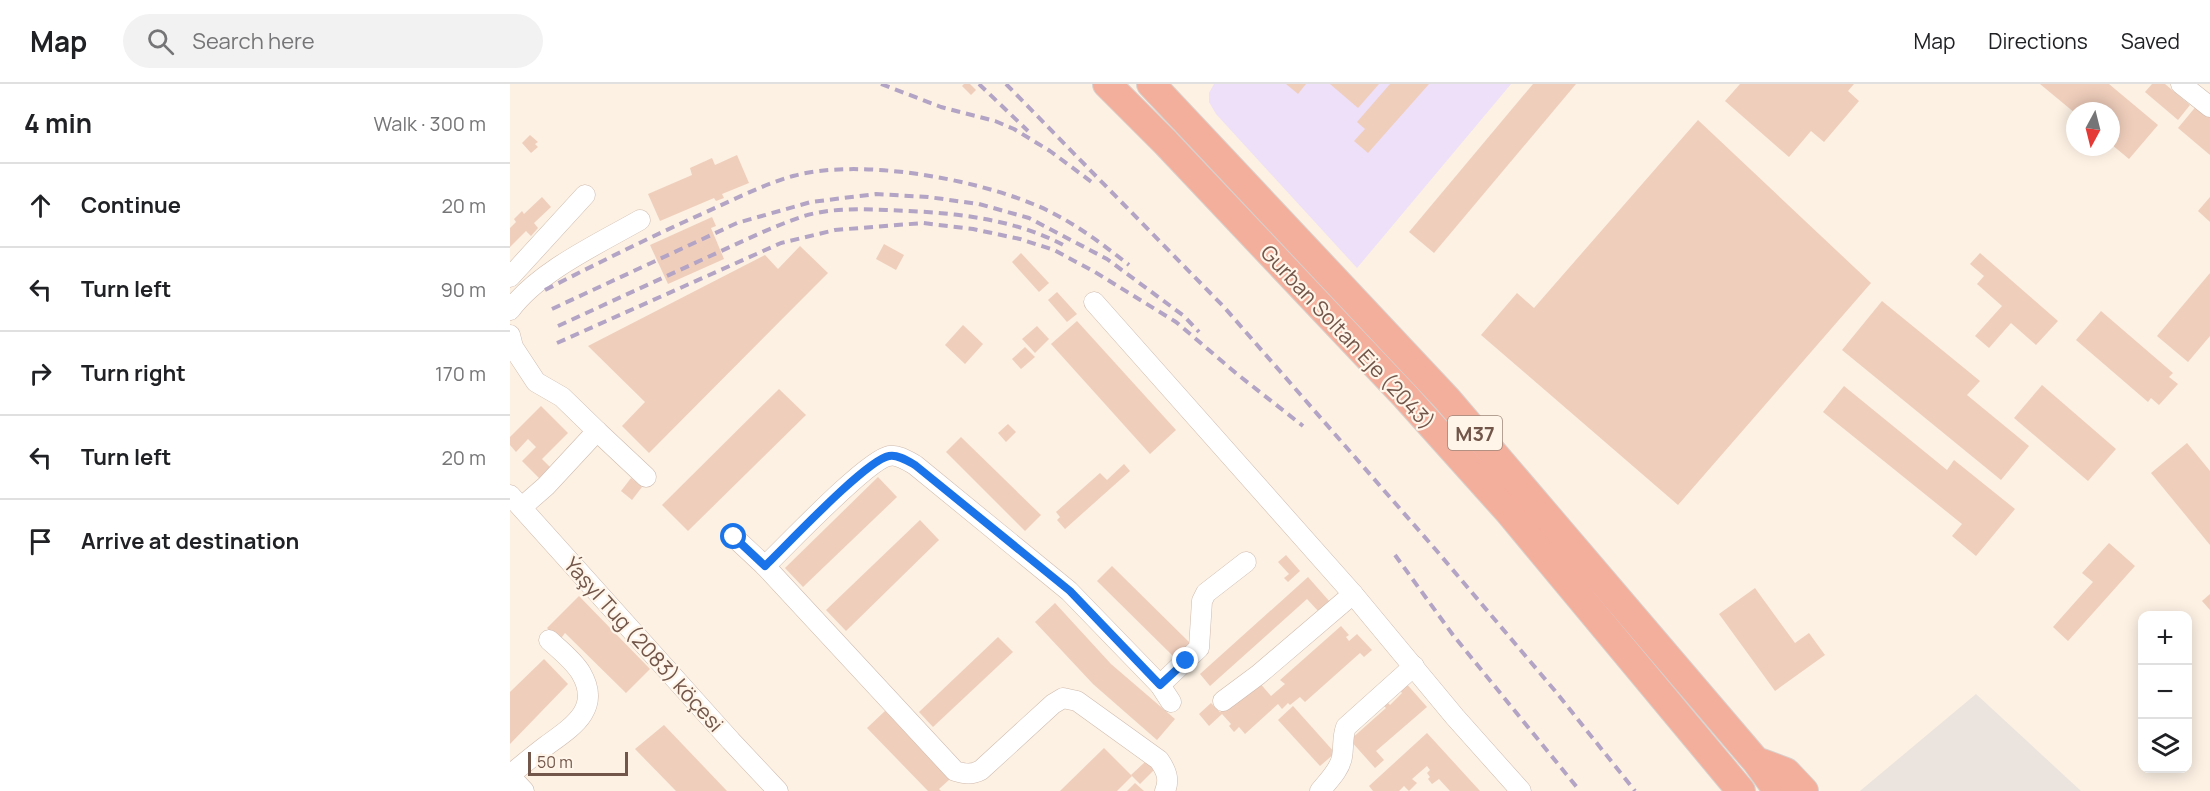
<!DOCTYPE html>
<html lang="en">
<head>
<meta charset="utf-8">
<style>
	:root { --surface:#fff; --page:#f2f2f2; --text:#202124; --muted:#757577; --line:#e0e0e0 }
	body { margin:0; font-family:Manrope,sans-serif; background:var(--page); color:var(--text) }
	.controls { position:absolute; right:18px; bottom:18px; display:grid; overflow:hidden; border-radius:12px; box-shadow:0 3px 15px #0003 }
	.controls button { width:54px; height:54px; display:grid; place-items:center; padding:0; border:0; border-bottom:2px solid var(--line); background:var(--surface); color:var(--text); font:30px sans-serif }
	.compass { position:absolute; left:1556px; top:18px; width:54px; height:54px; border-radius:50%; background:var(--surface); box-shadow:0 3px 15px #0003; rotate:187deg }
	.scale { position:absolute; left:18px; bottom:15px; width:100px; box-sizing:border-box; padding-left:6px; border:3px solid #73564a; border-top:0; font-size:16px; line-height:21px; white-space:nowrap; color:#73564a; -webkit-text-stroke:4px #fff5e9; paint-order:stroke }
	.stop { position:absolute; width:18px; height:18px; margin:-14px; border:4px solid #1a73e8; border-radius:50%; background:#fff }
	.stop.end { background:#1a73e8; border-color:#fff; box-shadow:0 2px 6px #0008 }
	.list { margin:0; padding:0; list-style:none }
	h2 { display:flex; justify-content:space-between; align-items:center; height:78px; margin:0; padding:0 24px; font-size:26px }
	h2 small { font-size:20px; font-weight:400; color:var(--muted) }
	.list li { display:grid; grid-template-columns:39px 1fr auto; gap:18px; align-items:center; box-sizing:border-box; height:84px; padding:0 24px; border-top:2px solid var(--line) }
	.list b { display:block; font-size:22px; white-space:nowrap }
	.list em { font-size:20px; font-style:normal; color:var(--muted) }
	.icon { flex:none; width:33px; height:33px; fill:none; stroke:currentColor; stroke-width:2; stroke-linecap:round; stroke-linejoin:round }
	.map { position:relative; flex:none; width:1700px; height:707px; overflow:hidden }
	header { display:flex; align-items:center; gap:36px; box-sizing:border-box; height:84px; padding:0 30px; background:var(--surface); border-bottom:2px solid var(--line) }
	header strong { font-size:28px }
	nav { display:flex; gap:33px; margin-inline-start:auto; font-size:21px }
	.search { width:420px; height:54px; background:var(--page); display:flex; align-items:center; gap:15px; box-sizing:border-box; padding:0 21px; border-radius:33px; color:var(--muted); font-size:22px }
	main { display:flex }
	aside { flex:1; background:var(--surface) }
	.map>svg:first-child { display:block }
	.industrial { fill:#ebe4de }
	.education { fill:#eee0f8 }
	.building { fill:#f0cebc }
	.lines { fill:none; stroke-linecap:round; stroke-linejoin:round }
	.minor-casing { stroke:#cfbaad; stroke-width:21 }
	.highway-casing { stroke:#d8d0cc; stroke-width:30 }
	.minor { stroke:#fff; stroke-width:20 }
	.highway { stroke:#f4ae9c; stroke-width:28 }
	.rail { stroke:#b3a3c5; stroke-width:4; stroke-dasharray:9 6; stroke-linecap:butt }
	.route { stroke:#1a73e8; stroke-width:8 }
	.labels { text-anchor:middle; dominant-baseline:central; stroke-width:4.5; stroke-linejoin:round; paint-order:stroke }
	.shield { fill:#fff5e9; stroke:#9d867a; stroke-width:1.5 }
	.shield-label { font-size:20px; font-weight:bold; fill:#73564a }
	.street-label { font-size:21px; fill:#73564a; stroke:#fff5e9 }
</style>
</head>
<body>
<header>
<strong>Map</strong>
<div class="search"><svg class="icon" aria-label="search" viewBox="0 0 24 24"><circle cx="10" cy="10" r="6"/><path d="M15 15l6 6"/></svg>Search here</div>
<nav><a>Map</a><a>Directions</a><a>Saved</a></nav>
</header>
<main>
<aside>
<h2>4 min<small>Walk · 300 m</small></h2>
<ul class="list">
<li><svg class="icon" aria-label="ahead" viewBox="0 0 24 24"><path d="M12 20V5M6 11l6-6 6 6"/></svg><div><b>Continue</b></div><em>20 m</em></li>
<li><svg class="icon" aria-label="left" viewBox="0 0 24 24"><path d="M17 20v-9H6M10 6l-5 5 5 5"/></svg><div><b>Turn left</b></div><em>90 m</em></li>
<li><svg class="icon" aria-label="right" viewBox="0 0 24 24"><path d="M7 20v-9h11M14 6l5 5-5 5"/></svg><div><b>Turn right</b></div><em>170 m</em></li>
<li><svg class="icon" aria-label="left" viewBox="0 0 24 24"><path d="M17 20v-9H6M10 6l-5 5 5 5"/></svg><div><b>Turn left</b></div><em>20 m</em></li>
<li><svg class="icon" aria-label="arrive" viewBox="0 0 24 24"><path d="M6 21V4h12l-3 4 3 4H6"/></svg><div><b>Arrive at destination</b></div></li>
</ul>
</aside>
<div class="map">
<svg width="1700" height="707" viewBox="0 0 1700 707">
	<rect width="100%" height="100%" fill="#fcf1e3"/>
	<path class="industrial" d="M1466,610L1571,707H1350Z"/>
	<path class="education" d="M704,0H1001L847,184L706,30L699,18V9Z"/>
	<g class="building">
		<path d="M454,0H460L466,6L461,11L452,2Z"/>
		<path d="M776,0H796L788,10Z"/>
		<path d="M820,0H869L848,24Z"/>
		<path d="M880,0H919L858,69L844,57L855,45L847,38Z"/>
		<path d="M1023,0H1066L924,169L899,148Z"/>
		<path d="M1230,0H1344L1338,7L1349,17L1314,58L1301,47L1279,73L1215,17Z"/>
		<path d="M1530,0H1599L1648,41L1619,75L1601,60V27H1565V29Z"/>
		<path d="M1642,0H1655L1680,21L1668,36L1635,8Z"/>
		<path d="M1688,20L1700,30V71L1668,44Z"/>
		<path d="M1188,36L1361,199L1168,421L971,251L1007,209L1024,224Z"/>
		<path d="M20,51L28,58L25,60L28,63L21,69L12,59Z"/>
		<path d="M227,71L239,99L212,110L214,114L206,117L204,114L150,137L138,110L182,91L180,84L202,74L205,81Z"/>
		<path d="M32,113L41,123L24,139L28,144L21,152L16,147L0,163V144L6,138L4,135L12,127L14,130Z"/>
		<path d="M1700,113V138L1688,127Z"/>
		<path d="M202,133L206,142L201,144L214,175L158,200L140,161Z"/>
		<path d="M374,160L394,171L386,186L366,175Z"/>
		<path d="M290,162L318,189L139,369L112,342L135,318L78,262L255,171L268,185Z"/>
		<path d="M511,169L539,199L529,208L502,178Z"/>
		<path d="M1470,169L1548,237L1526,261L1501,239L1479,264L1465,252L1492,222L1467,200L1474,192L1460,180Z"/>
		<path d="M1700,189V252L1678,278L1647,252Z"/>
		<path d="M547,208L567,230L557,238L538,216Z"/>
		<path d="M1372,217L1470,297L1457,311L1519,362L1491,396L1332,266Z"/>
		<path d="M1591,227L1663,289L1659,293L1668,300L1649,321L1641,314L1638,318L1566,256Z"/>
		<path d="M567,237L666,346L640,370L541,260Z"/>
		<path d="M453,241L473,260L455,280L435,261Z"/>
		<path d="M527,242L539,255L525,269L512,255Z"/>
		<path d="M515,263L525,273L511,285L502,275Z"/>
		<path d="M1532,301L1606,365L1578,397L1504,334Z"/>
		<path d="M1334,302L1437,386L1444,376L1505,425L1466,472L1442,452L1452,440L1313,328Z"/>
		<path d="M269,305L296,331L178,447L152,421Z"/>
		<path d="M31,322L58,349L32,375L40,383L29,394L12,377L26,363L18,355L6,368L0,361V353Z"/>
		<path d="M498,340L506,348L496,358L488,349Z"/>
		<path d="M451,353L531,431L515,447L436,368Z"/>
		<path d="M1677,359L1700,387V461L1641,389Z"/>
		<path d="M614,380L620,387L555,445L547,436L550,433L546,428L590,389L597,396Z"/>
		<path d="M368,393L387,413L293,503L275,484Z"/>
		<path d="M121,394L132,403L122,416L111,407Z"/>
		<path d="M410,436L429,456L336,547L316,526Z"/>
		<path d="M1599,459L1625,482L1558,557L1543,543L1583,498L1572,489Z"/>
		<path d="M776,471L790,487L778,498L774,494L779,490L768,478Z"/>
		<path d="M602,482L680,559L665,574L587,497Z"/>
		<path d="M798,493L820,518L809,528L797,515L700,602L690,590Z"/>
		<path d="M1245,504L1285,559L1299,549L1315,571L1265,607L1209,530Z"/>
		<path d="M1700,510V526L1692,517Z"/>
		<path d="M69,512L140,585L116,609L55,549L49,557L37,544Z"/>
		<path d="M545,519L601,580L665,635L647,656L583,600L525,538Z"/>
		<path d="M831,542L839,551L836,553L839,557L847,550L862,566L854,573L850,569L795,618L790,613L780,621L778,619L772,625L768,620L735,650L729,643L724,648L719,642L721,640L712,630L699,642L689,630L701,619L710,628L748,597L761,612L775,600L770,596Z"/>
		<path d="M488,553L503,568L423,643L409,628Z"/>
		<path d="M34,575L58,600L0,660V608Z"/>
		<path d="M894,597L917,623L866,667L874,676L865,684L840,656L876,624L873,621L877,618L880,621L892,609L887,603Z"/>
		<path d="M783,622L825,669L810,682L768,636Z"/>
		<path d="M375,627L440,695L429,705L431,707H418L357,644Z"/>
		<path d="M154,641L217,707H166L125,665Z"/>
		<path d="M917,649L970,707H940L929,695L922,700L918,695L920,693L917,689L920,686L917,682L902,695L907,699L899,707L894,702L889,707H863L859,702Z"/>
		<path d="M594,664L622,692L607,707H550Z"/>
		<path d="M636,677L645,685L630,700L621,691Z"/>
		<path d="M625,699L634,707H617Z"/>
	</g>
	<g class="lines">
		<g class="minor-casing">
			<g id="minor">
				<path d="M1671,0L1700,23"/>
				<path d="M0,193L75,111"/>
				<path d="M584,218L843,510L945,633L1011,707"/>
				<path d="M0,226C29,187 88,160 130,136"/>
				<path d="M0,251L3,263L26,298L52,313L87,347L36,402L12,423"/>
				<path d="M87,347L136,393"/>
				<path d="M0,411L221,657L268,707"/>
				<path d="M224,453L255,482L445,687C455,690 462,691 471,686L543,620L553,614L567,617L649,676C656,686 660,695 655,707"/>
				<path d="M255,482C276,462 357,376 379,372C387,370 398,377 405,381L559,507L650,601L661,618"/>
				<path d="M650,601L689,564L692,517L696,509L736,478"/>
				<path d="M713,617L748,591L843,510"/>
				<path d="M0,691C12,681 24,671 36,662C62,643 92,625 71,589C64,577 50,566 39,556"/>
				<path d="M0,692L14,707"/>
				<path d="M810,707C818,697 830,686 832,673C834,662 832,654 836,643L904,582"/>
			</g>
		</g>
		<g class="highway-casing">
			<g id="highway">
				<path d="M597,0L656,59L895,312L999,428L1231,707"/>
				<path d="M641,0L937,315L1246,677L1268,707"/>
				<path d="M1252,679L1276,688L1294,707"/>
			</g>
		</g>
		<use href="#minor" class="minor"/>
		<use href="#highway" class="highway"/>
		<g class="rail">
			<path d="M371,0L431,23L485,37L504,45L540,67L583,99"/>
			<path d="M469,0L518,47"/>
			<path d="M496,0L714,223L926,466L1046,608L1125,707"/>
			<path d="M35,206C88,179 140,153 194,129C223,116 252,101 283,92C349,74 460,94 523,120C558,134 590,158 619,181"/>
			<path d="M42,225L227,139L301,118L366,110L418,113L469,120L519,134L597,175L674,232L689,248"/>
			<path d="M48,242C98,219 148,196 198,173C229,159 261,143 294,132C321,124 348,125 376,126C437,128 503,133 557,163"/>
			<path d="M47,259L271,159L325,146L413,139L463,145L510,155L544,166L585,188L666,238L727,290L793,342"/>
			<path d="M885,471L943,551L1070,707"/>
		</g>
	</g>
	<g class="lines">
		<path class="route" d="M224,453L255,482C276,462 356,376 379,372C387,370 398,377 405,381L560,507L650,601L676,577"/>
	</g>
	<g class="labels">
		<rect class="shield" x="938" y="332" width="54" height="34" rx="4.5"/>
		<g class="shield-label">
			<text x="965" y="349">M37</text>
		</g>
		<g class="street-label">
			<text transform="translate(838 253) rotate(47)">Gurban Soltan Eje (2043)</text>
			<text transform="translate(134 560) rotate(48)">Ýaşyl Tug (2083) köçesi</text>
		</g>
	</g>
</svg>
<div class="controls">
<button>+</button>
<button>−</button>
<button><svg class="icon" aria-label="layers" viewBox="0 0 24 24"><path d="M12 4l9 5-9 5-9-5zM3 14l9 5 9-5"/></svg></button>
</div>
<svg class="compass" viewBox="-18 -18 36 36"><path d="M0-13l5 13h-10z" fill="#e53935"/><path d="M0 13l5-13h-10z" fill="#757577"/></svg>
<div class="scale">50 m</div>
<div class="stop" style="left:224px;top:453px"></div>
<div class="stop end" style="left:676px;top:577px"></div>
</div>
</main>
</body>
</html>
